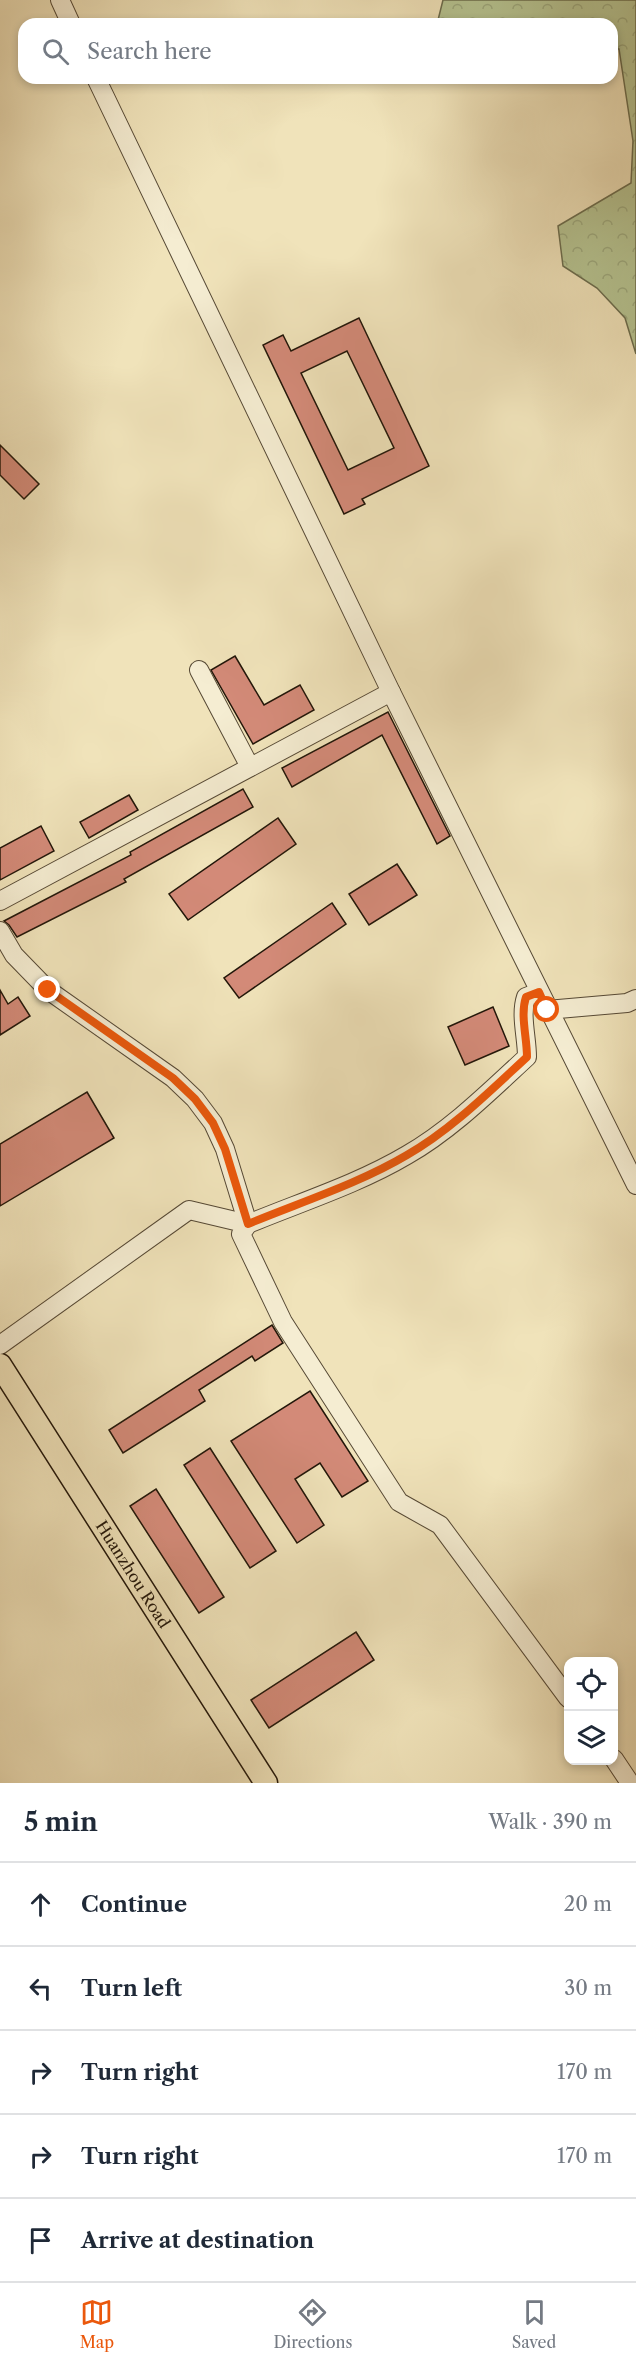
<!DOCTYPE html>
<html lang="en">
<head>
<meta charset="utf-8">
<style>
	:root { --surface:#fff; --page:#f6f6f7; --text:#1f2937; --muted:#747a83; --line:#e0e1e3; --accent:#ea580c }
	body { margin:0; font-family:"Libre Caslon Text",serif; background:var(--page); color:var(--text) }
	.controls { position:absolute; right:18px; bottom:18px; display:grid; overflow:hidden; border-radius:12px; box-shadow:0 3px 9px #0003 }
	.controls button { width:54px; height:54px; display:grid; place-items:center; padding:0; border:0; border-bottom:2px solid var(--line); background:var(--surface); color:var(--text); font:30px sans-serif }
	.stop { position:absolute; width:18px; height:18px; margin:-14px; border:4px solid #ea580c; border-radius:50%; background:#fff }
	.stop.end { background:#ea580c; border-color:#fff; box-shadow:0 2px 6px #0008 }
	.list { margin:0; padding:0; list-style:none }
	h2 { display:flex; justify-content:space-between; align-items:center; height:78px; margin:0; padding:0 24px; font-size:26px }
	h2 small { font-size:20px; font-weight:400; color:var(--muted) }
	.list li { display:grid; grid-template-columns:39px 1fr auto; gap:18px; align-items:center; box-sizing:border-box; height:84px; padding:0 24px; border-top:2px solid var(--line) }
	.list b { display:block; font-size:22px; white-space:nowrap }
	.list em { font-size:20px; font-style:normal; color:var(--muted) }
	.icon { flex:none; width:33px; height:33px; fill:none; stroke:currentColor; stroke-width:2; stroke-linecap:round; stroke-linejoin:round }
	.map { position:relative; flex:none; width:636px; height:1783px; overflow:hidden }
	.search { position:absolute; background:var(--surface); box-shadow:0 3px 9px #0003; left:18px; right:18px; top:18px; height:66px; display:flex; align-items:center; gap:15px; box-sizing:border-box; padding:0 21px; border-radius:18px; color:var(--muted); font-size:22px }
	.sheet { height:498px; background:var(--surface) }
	nav { display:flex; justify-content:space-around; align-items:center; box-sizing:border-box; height:84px; border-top:2px solid var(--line); background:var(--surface); font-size:16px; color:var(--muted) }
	nav a { display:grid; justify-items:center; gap:3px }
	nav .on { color:var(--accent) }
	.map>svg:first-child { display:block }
	.forest { fill:url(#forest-crowns); stroke:#6c6d4e; stroke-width:1.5 }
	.building { fill:#d38a78; stroke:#221609; stroke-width:1.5; fill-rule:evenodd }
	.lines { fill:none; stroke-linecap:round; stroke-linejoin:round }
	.minor-casing { stroke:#564935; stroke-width:20 }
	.major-casing { stroke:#221609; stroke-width:25 }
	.minor { stroke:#f5edd2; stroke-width:18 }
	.major { stroke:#f0e3ba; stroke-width:22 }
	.route { stroke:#ea580c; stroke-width:8 }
	.labels { text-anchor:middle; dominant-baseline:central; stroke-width:4.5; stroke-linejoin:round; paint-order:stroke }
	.street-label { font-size:16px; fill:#221609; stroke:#f5edd2 }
</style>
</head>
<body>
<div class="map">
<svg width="636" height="1783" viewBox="0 0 636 1783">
	<defs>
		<pattern id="forest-crowns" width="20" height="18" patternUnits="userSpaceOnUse" patternTransform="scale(1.5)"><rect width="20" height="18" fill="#b6c492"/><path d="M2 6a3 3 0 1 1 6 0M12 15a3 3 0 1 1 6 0" fill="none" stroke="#9ca87d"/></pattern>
	</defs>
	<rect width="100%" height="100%" fill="#f0e3ba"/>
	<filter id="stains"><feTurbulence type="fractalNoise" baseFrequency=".00333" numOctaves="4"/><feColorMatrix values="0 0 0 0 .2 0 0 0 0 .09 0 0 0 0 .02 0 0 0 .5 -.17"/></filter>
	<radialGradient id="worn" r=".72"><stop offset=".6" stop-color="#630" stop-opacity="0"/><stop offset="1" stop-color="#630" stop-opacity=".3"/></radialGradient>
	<path class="forest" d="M443,0H636V354L625,318L597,288L563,266L558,226L631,183L633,141L619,49H612V24H437Z"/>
	<g class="building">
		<path d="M359,318L429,466L362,499L365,504L344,514L263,345L283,335L291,351ZM347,351L394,448L348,470L301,373Z"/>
		<path d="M0,445L39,484L24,499L0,475Z"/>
		<path d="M235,656L264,705L300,685L314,710L253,744L211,670Z"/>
		<path d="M388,712L450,836L437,844L382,735L292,787L282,768Z"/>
		<path d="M243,789L253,807L124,879L126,882L17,937L9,925L4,921L131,855L130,852Z"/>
		<path d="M129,795L138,810L89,838L80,822Z"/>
		<path d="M278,818L296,844L188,920L169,894Z"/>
		<path d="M41,826L54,851L0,880V848Z"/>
		<path d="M397,864L417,895L369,925L349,894Z"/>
		<path d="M332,903L346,924L239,998L224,978Z"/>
		<path d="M0,990L8,1004L18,997L30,1016L0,1035Z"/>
		<path d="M493,1007L509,1046L465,1065L448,1027Z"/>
		<path d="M87,1092L114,1138L0,1206V1144Z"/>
		<path d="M272,1325L283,1343L255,1361L252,1356L199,1390L205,1401L123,1453L109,1430Z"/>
		<path d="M310,1391L368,1481L342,1497L320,1463L295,1479L324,1525L297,1543L231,1441Z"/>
		<path d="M210,1448L276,1551L250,1568L184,1465Z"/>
		<path d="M156,1489L224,1597L199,1613L130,1506Z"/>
		<path d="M356,1632L374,1660L269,1728L251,1700Z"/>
	</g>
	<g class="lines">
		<g class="minor-casing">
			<g id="minor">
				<path d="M60,0L71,24"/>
				<path d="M96,78L391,692L636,1185"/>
				<path d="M199,670L250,767"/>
				<path d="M0,901L391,692"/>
				<path d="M0,931L14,955L48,990L173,1078L195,1099L213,1123L225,1149L248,1224"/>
				<path d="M539,992L526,997C520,1015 527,1037 527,1057C490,1091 451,1130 407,1155C358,1184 301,1202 248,1224L241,1234L283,1322L399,1502L440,1525L568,1698"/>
				<path d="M547,1010L627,1003L636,999"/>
				<path d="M0,1345L189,1210L248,1224"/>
				<path d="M614,1759L630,1783"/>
			</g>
		</g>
		<g class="major-casing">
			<g id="major">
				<path id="s1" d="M0,1365L266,1783"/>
			</g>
		</g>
		<use href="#minor" class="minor"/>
		<use href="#major" class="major"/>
	</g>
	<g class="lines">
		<path class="route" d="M48,990L173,1078L195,1099L213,1123L225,1149L248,1224C301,1202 358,1184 407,1155C451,1130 490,1091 527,1057C527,1037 520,1015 526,997L539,992L547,1010"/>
	</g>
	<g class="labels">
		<g class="street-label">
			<text stroke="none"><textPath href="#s1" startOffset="248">Huanzhou Road</textPath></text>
		</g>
	</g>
	<rect width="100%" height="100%" filter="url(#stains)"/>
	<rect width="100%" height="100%" fill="url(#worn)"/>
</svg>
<div class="controls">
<button><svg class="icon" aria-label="locate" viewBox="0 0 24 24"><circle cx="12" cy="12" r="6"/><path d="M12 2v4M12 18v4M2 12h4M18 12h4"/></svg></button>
<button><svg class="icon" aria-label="layers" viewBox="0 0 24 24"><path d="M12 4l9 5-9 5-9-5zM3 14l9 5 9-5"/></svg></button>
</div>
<div class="stop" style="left:547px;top:1010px"></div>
<div class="stop end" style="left:48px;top:990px"></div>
<div class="search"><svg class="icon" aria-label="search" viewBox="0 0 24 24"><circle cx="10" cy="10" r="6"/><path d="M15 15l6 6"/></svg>Search here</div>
</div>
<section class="sheet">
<h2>5 min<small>Walk · 390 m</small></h2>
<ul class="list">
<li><svg class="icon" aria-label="ahead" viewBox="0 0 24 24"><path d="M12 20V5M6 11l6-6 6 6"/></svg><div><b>Continue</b></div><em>20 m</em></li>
<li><svg class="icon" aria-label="left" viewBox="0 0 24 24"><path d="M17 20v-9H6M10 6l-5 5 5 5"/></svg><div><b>Turn left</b></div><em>30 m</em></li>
<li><svg class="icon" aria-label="right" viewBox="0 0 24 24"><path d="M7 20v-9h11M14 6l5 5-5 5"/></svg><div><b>Turn right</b></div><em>170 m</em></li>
<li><svg class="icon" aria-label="right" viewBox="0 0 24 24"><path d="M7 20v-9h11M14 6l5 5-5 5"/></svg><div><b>Turn right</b></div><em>170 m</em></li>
<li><svg class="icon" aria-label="arrive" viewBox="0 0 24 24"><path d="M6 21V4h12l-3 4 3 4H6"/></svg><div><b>Arrive at destination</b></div></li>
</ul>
</section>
<nav>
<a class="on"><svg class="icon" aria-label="map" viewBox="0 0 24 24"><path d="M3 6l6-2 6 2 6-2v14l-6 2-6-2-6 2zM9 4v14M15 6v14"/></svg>Map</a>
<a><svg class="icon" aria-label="directions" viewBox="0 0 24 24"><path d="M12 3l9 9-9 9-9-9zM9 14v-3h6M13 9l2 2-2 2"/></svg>Directions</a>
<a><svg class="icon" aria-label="saved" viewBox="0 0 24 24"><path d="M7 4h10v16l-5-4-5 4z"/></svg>Saved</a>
</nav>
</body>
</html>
